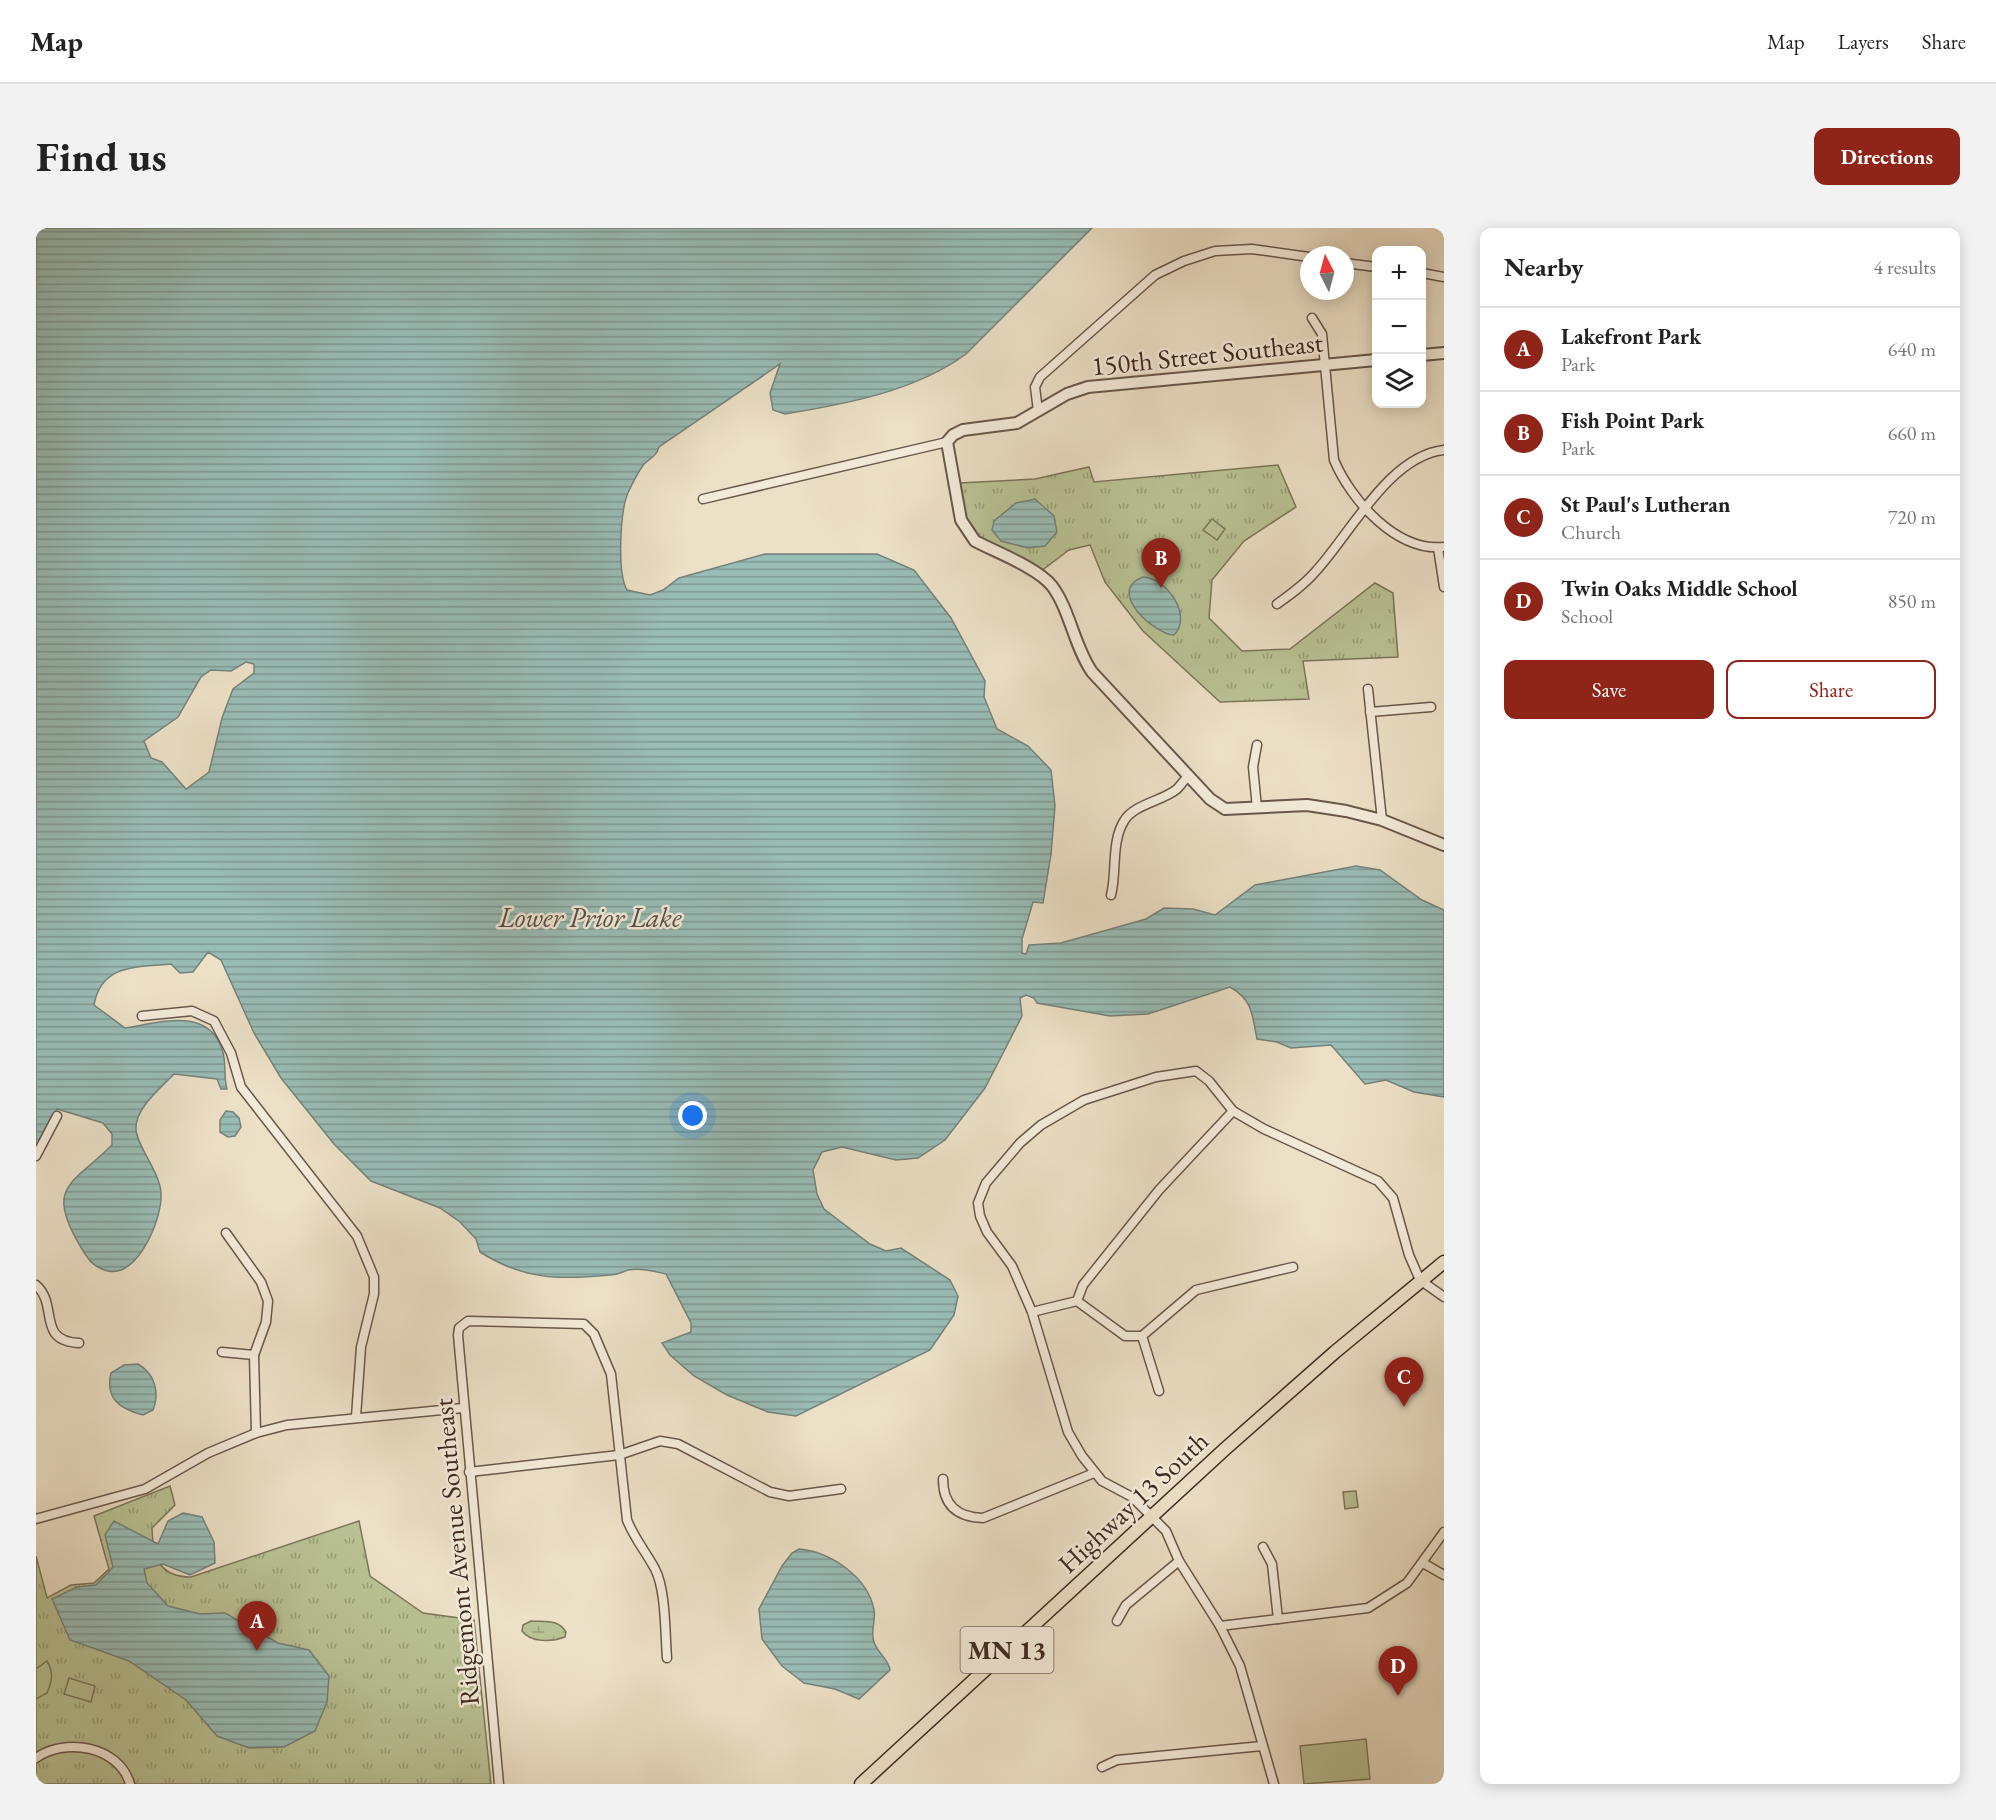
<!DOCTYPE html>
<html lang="en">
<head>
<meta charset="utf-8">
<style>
	:root { --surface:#fff; --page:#f2f2f2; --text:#222; --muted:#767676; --line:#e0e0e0; --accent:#8f2418 }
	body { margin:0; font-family:"EB Garamond",serif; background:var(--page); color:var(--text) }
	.controls { position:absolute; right:18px; top:18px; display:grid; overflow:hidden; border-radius:12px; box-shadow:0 3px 15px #0003 }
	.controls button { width:54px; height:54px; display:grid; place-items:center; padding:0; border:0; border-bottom:2px solid var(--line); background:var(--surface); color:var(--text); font:30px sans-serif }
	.compass { position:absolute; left:1264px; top:18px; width:54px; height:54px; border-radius:50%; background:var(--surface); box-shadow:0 3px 15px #0003; rotate:354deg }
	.you { position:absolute; left:657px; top:888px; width:21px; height:21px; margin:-15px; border:4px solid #fff; border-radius:50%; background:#1a73e8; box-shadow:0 0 0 9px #1a73e833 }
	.badge { display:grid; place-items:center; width:39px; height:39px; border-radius:50%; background:var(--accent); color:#fff; font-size:20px; font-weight:700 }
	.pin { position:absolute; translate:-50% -50px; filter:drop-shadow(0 2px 3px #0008) }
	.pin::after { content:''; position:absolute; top:32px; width:21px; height:18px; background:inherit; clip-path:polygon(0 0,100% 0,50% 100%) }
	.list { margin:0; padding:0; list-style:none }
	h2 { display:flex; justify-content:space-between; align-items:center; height:78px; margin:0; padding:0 24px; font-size:26px }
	h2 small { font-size:20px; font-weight:400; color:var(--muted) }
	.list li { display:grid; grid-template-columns:39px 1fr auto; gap:18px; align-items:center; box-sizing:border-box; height:84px; padding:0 24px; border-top:2px solid var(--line) }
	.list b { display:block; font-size:22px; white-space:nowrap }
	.list p { margin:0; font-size:20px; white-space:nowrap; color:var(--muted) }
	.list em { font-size:20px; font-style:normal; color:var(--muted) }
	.actions { display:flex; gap:12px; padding:18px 24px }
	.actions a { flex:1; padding:14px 0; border:2px solid var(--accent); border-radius:12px; text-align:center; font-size:21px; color:var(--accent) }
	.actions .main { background:var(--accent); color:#fff }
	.icon { flex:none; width:33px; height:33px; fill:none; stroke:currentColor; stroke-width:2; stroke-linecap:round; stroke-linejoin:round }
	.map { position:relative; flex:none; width:1408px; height:1556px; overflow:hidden; border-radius:12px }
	header { display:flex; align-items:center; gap:36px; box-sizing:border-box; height:84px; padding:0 30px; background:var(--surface); border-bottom:2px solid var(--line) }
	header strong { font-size:28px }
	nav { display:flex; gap:33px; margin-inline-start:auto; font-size:21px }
	.intro { display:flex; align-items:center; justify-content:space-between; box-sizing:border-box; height:144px; padding:0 36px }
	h1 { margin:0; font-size:42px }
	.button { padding:15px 27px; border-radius:12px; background:var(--accent); color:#fff; font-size:21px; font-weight:700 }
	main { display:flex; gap:36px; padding:0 36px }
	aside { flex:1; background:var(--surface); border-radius:12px; box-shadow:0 3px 15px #0003 }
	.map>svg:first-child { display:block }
	.wetland { fill:url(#wetland-marsh); stroke:#7c765b; stroke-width:1.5 }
	.park { fill:url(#park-tufts); stroke:#7c765b; stroke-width:1.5 }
	.pitch { fill:#b9c294; stroke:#7c765b; stroke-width:1.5 }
	.water { fill:url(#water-rules); stroke:#75827b; stroke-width:1.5; fill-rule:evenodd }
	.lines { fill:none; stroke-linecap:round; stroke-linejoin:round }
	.minor-casing { stroke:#6a574b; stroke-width:11 }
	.tertiary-casing { stroke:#6a574b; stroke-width:14 }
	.primary-casing { stroke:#3e2922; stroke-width:15 }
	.minor { stroke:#f3ebda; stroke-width:8 }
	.tertiary { stroke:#f3ebda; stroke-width:10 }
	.primary { stroke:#ece0c6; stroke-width:12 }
	.labels { text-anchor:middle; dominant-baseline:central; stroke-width:5; stroke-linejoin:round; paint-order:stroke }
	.shield { fill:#f3ebda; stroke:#746359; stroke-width:1.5 }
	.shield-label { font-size:26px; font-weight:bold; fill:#3e2922 }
	.street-label { font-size:27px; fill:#3e2922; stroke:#f3ebda }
	.water-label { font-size:28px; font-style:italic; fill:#554e47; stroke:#f3ebda }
</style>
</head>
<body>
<header>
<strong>Map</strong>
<nav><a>Map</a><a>Layers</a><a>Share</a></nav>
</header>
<div class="intro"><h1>Find us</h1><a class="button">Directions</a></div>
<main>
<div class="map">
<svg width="1408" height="1556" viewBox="0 0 1408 1556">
	<defs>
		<pattern id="wetland-marsh" width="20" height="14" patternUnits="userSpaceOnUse" patternTransform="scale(1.5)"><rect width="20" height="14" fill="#b9c294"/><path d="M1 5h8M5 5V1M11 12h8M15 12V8" fill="none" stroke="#989e78"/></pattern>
		<pattern id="park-tufts" width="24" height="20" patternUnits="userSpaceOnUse" patternTransform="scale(1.5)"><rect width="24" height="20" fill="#b9c294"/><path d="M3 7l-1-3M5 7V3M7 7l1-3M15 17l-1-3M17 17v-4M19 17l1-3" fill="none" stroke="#989e78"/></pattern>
		<pattern id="water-rules" width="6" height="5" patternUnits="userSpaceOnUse" patternTransform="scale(1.5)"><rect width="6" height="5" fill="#99bdb7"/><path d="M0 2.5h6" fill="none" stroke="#7e9a94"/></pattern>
	</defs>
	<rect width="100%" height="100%" fill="#ece0c6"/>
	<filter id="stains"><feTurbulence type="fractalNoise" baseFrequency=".00333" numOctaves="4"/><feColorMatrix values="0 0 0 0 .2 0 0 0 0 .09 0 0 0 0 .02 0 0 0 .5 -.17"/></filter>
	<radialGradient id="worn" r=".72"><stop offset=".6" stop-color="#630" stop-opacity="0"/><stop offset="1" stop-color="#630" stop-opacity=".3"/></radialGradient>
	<path class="wetland" d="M495,1393C510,1394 522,1391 530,1404L529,1409C516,1414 495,1415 486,1403L487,1397Z"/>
	<g class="park">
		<path d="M1242,237L1260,279L1208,313L1176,352L1173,390L1206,423L1254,421L1339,355L1357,365L1362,429L1267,433L1273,471L1184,474L1107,403L1069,354L1054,317L1033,322L1005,343L943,311L930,289L924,255L999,251L1053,239L1058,254Z"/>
		<path d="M134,1258L139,1277L116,1300C117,1328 122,1349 155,1349L323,1293L334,1348L387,1385L438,1392L455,1556H0V1328L11,1370L35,1357L58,1355L73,1341L58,1288Z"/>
		<path d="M1320,1263L1322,1279L1309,1281L1307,1264Z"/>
	</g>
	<g class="pitch">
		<path d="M1176,291L1189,301L1181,312L1167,302Z"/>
		<path d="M11,1433C18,1445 16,1453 11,1465L0,1471V1441Z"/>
		<path d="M33,1450L59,1458L55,1474L28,1466Z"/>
		<path d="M1330,1511L1334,1551L1268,1556L1264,1518Z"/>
	</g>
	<g class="water">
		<path d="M0,0H1056L930,126C880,163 810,176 749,186L737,182L734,165L744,136L623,219C620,229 615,229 608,236C602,244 596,256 592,265C584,283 581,345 591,362L614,367L627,362L643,350L729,326H841L878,342L915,390L949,453L948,469L961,501L992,518L1015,542L1019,578L1015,626L1007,675L997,674L986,711V725L990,726L993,717L1025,715L1110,691L1128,680L1157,681L1179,687L1219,657L1320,638L1344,642L1386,672L1408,682V869L1378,864L1350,852L1329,856L1295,817L1255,820L1241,814L1221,811C1216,787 1217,772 1194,759L1112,786L1074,788L1001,775L998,770L990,767L984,770L986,788L949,860L909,912L882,930L860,932L806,919L786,924L777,942L781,966L788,981L834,1016L850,1023L865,1020L914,1052L922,1068L918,1087L894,1122L760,1188L732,1184L691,1167L658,1148L634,1127L626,1115L655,1104V1095L630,1046C617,1043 605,1040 592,1042C586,1044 581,1047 574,1047C523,1052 488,1052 444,1024L440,1011L424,994L404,980L335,953L298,916L245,850L218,805L185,732L172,724L157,744L144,745L135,736C101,739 65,736 58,777L89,800C123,795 172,778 186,821C191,835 187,848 191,861H185L181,851L138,846C125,860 99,880 100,901C100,917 124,944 125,965C127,989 102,1050 72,1043C56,1039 51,1030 43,1016C9,958 37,956 76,917V906L67,895L21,881L0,921ZM210,434L218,436V445L197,461L186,490L173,544L150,561L126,534L115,530L108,513L142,489L165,449L175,442L195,443Z"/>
		<path d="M999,271L1018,288L1021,304L1009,318L992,320L965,313L956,302L958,293L980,275Z"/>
		<path d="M1107,349C1131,350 1157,388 1138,407C1122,408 1068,364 1107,349Z"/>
		<path d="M190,883L197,884L203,890L205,899L199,908L192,909L184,904V892Z"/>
		<path d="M102,1136C119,1146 124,1165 117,1182L107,1187C84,1181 69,1171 75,1145L88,1137Z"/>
		<path d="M147,1285L166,1289L178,1314L179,1335L154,1347L127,1336L108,1341L111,1355L132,1378L164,1386L189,1385L242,1415L273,1422L293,1448L291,1474L279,1503L248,1519L213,1520L181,1508L150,1472L93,1433L34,1412L16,1371L41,1359L60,1357L77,1339L69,1307L78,1293L122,1316L132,1293Z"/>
		<path d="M763,1321C795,1324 832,1349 838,1382C840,1392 834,1405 838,1414C842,1426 852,1430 854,1442L823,1471L799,1461L768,1455L746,1438L726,1411L723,1381L746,1338L756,1325Z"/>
	</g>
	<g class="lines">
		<g class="minor-casing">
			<g id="minor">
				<path d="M1309,35L1340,39"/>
				<path d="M1386,45L1408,49"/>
				<path d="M1276,90L1286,106L1298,232C1315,272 1360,324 1408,319"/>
				<path d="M1002,183L999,159L1004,149L1119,47L1148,33L1179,23L1216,21L1273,29"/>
				<path d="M667,271L911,214"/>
				<path d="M1402,320L1408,359"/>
				<path d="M1241,376C1255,366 1269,356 1280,343C1315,305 1353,228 1408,222"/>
				<path d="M1332,461L1346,592"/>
				<path d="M1334,484L1395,479"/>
				<path d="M1221,580L1217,539L1221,517"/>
				<path d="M1075,667C1081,644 1075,614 1088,593C1098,576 1127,573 1141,561C1145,557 1149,551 1153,547"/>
				<path d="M106,788L156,783L178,793L195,825L205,859L321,1008L338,1049V1066L325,1119L320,1189"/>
				<path d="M0,928L21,888"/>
				<path d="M190,1005L225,1054L232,1073L230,1094L218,1127L220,1205"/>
				<path d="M0,1057C23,1077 0,1113 43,1115"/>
				<path d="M1041,1073L1089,1108H1106L1160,1062L1257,1039"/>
				<path d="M996,1084L1041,1073L1047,1057L1123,962L1197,883"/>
				<path d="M1106,1108L1123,1163"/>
				<path d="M186,1124L218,1127"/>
				<path d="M433,1244L583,1227L624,1213L642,1216L734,1264L753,1268L805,1261"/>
				<path d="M907,1251C907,1277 921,1289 947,1290L1058,1245"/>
				<path d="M0,1291L109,1261L172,1225L220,1205L251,1197L427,1180"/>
				<path d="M1227,1319L1236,1336L1242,1391"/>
				<path d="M1387,1335L1408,1347"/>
				<path d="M1081,1393L1090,1377L1143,1333"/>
				<path d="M1184,1398L1332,1380L1371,1355L1408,1304"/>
				<path d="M0,1530C29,1509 83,1518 94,1556"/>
				<path d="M1066,1539L1081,1532L1226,1518"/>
				<path d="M463,1556L422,1107L423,1100L432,1093L548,1096L558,1106L575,1146L591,1292C598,1310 610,1324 619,1341C630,1362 629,1405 631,1430"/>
				<path d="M1238,1556L1204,1438L1184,1398L1143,1333L1130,1303L1096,1269L1066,1253L1046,1228L1032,1204L996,1084L976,1038L951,1004L944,988L942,975L950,955L984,915L1005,897L1048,872L1120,849L1160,843L1173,853L1197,883L1228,901L1342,953L1357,970L1373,1027L1384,1052L1408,1069"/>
			</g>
		</g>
		<g class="tertiary-casing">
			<g id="tertiary">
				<path d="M1386,127L1408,125"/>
				<path d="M1340,132L1052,159L1031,166L981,195L927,202L917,207L911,214L925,292L939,313C960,324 1002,340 1016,358C1034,382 1038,418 1056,444L1174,571L1189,581L1271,577L1310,583L1346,592L1408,617"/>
			</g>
		</g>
		<g class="primary-casing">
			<path id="primary" d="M825,1556L1189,1221L1299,1124L1408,1034"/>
		</g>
		<use href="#minor" class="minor"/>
		<use href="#tertiary" class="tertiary"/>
		<use href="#primary" class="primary"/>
	</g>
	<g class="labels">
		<rect class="shield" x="924.5" y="1399" width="93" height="46" rx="4.5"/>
		<g class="shield-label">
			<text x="971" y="1422">MN 13</text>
		</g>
		<g class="street-label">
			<text transform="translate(1171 126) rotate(-6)">150th Street Southeast</text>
			<text transform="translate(1097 1274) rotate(-43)">Highway 13 South</text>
			<text transform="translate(420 1324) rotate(-95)">Ridgemont Avenue Southeast</text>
		</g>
		<g class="water-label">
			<text x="554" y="689">Lower Prior Lake</text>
		</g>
	</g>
	<rect width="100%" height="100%" filter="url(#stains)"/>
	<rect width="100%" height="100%" fill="url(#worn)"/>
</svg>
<div class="controls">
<button>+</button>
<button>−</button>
<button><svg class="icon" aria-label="layers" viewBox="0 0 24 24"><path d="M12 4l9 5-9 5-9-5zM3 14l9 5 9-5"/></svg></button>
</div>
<svg class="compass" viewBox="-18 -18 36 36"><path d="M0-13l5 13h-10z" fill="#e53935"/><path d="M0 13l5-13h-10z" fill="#767676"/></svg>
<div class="you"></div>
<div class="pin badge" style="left:221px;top:1423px">A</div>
<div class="pin badge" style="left:1125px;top:360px">B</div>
<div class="pin badge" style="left:1368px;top:1179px">C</div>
<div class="pin badge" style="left:1362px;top:1468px">D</div>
</div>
<aside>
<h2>Nearby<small>4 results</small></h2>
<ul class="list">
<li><span class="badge">A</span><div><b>Lakefront Park</b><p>Park</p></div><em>640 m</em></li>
<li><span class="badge">B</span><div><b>Fish Point Park</b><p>Park</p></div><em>660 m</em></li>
<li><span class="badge">C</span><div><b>St Paul's Lutheran</b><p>Church</p></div><em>720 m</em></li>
<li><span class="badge">D</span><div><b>Twin Oaks Middle School</b><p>School</p></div><em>850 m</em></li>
</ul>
<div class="actions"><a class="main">Save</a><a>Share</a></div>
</aside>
</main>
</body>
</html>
